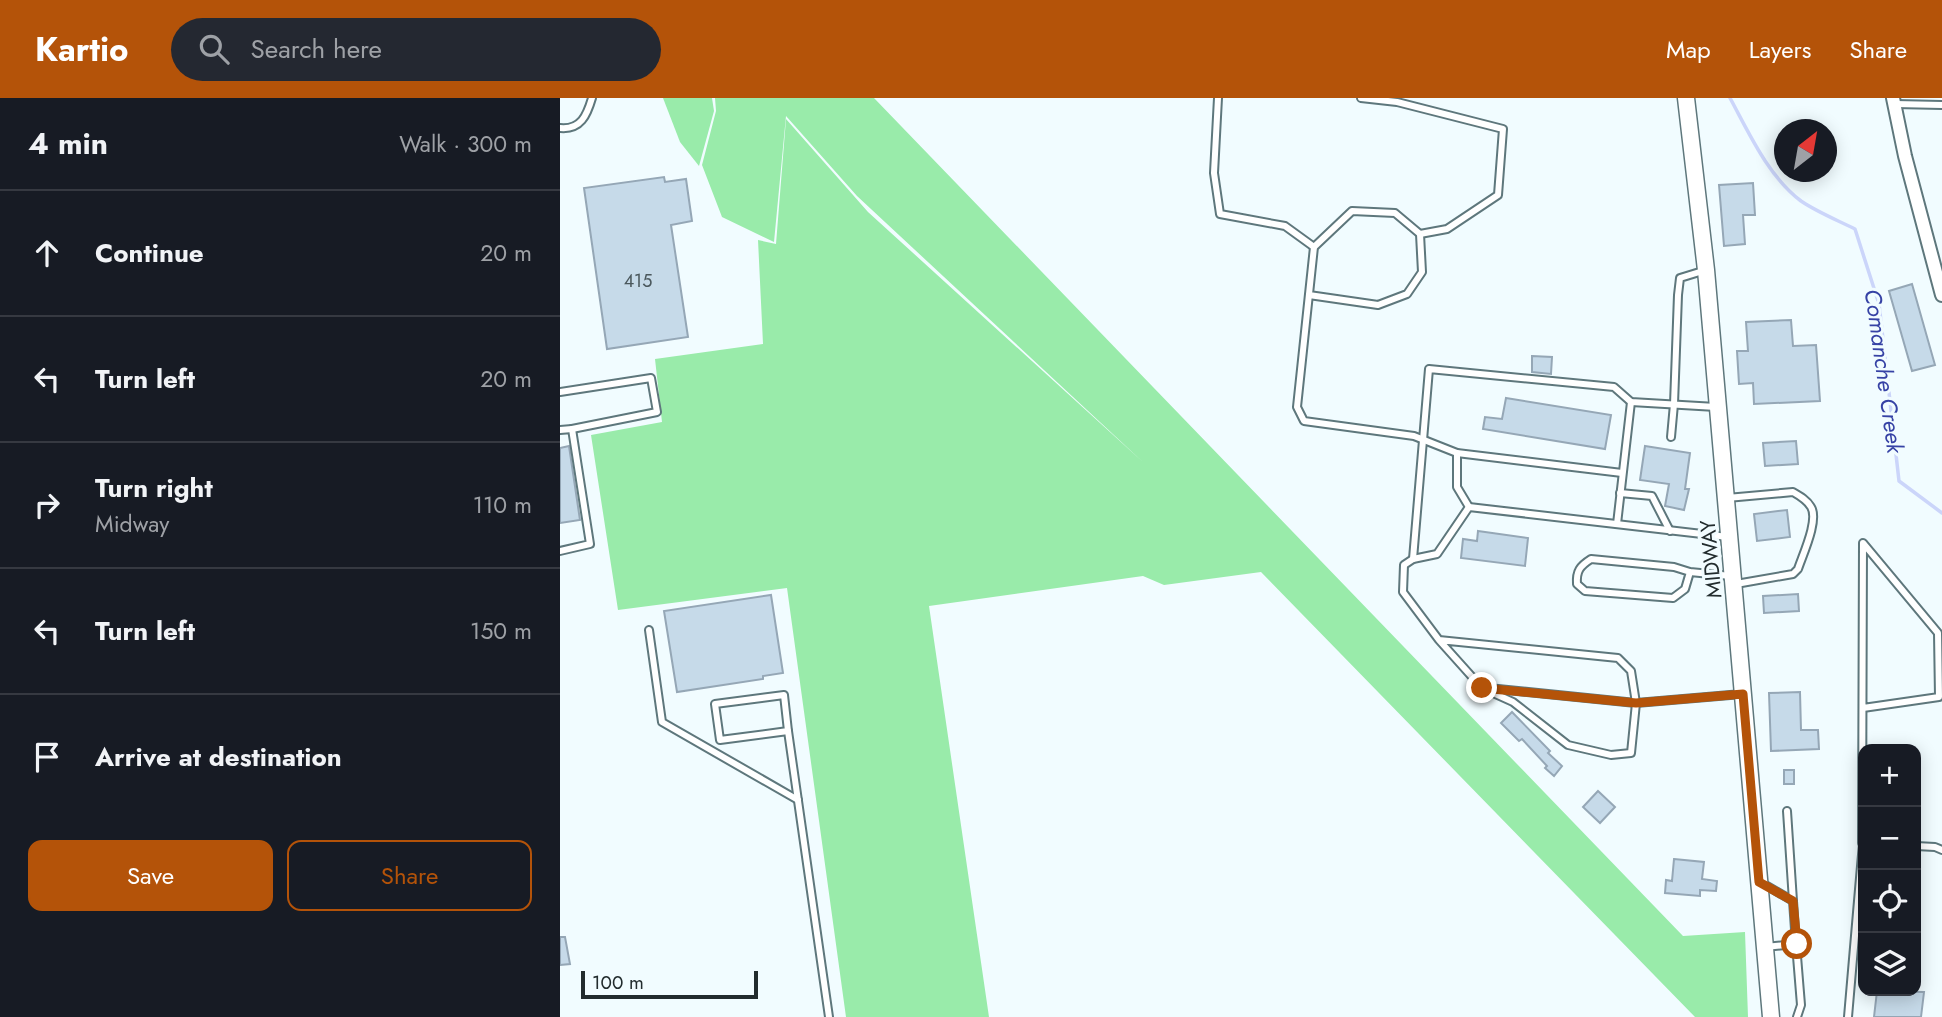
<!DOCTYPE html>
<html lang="en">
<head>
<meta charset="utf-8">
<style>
	:root { --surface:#171b24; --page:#242831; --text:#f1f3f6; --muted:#9ea1a6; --line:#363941; --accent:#b45309 }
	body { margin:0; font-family:Jost,sans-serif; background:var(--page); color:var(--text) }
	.controls { position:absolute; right:21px; bottom:21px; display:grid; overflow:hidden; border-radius:14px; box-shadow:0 4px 18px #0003 }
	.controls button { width:63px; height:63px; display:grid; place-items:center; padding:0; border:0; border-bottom:2px solid var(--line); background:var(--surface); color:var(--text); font:35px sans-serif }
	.compass { position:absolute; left:1214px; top:21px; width:63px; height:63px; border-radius:50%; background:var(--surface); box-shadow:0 4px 18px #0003; rotate:31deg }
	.scale { position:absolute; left:21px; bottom:18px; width:177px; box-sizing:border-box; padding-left:7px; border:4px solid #222c2e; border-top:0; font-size:19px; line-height:24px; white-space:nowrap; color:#222c2e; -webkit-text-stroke:5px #f1fcff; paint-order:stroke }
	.stop { position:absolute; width:21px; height:21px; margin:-16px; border:5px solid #b45309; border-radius:50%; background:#fff }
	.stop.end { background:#b45309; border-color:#fff; box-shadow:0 2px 7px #0008 }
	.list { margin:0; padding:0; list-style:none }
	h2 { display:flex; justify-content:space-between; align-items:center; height:91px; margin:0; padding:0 28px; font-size:30px }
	h2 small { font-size:23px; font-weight:400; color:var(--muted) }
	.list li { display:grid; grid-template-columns:46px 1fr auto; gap:21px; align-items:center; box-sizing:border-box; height:126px; padding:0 28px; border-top:2px solid var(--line) }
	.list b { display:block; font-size:26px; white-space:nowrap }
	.list p { margin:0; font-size:23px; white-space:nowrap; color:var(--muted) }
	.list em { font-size:23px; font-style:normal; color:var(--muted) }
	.actions { display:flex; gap:14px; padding:21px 28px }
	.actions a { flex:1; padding:16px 0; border:2px solid var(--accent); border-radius:14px; text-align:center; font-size:24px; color:var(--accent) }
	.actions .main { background:var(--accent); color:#fff }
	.icon { flex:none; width:38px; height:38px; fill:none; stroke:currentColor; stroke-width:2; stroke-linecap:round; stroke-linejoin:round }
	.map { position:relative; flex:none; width:1382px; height:919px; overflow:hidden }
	header { display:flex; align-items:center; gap:42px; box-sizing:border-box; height:98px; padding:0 35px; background:var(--accent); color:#fff }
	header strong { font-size:33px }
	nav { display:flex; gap:38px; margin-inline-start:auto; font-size:24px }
	.search { width:490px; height:63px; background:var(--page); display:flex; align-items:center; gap:18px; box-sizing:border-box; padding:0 24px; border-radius:38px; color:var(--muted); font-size:26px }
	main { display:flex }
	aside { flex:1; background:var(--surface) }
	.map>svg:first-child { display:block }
	.green { fill:#99ebaa }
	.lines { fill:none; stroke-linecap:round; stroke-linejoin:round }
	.stream { stroke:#cbd5fa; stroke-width:3.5 }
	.building { fill:#c6dae9; stroke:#95a7b6; stroke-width:2 }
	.lane-casing { stroke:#5e777c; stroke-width:10 }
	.street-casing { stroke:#5e777c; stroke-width:16 }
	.secondary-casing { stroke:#5e777c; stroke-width:19 }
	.lane { stroke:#fff; stroke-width:6 }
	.street { stroke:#fff; stroke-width:12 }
	.secondary { stroke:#fff; stroke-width:16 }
	.route { stroke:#b45309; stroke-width:9 }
	.labels { text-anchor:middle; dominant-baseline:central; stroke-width:6; stroke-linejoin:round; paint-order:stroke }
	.number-label { font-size:18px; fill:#4b585d }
	.street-label { font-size:21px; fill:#222c2e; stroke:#f1fcff }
	.water-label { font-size:23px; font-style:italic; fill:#3642a5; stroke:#f1fcff }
</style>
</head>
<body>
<header>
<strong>Kartio</strong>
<div class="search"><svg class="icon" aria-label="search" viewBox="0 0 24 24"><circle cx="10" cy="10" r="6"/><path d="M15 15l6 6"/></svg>Search here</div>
<nav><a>Map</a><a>Layers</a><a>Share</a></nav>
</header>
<main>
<aside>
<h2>4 min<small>Walk · 300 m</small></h2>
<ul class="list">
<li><svg class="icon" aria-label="ahead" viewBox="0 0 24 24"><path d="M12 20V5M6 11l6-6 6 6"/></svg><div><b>Continue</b></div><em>20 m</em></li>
<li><svg class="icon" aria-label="left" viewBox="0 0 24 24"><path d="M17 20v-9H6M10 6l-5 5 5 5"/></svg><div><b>Turn left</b></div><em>20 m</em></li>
<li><svg class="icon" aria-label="right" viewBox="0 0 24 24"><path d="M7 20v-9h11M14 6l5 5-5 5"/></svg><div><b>Turn right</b><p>Midway</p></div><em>110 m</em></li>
<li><svg class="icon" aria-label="left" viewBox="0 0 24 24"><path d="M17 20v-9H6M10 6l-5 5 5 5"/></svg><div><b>Turn left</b></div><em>150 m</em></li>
<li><svg class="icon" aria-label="arrive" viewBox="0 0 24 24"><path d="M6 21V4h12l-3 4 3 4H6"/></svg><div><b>Arrive at destination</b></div></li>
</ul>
<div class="actions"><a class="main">Save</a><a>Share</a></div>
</aside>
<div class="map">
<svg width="1382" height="919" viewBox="0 0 1382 919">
	<rect width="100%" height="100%" fill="#f1fcff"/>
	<g class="green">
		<path d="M103,0H152L154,13L139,68L120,44Z"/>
		<path d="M155,0H314L1123,838L1185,834L1188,919H1135L701,474L604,487L583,478L369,508L429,919H286L227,490L58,512L31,337L102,324L95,261L203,246L198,142L216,146L226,21L308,114L584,365L297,98L226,18L214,144L162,119L142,67L156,13Z"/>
	</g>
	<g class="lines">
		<path class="stream" d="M1170,0C1189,35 1208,78 1241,103C1257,114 1277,122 1295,131L1319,206L1339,383L1382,415"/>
	</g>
	<g class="building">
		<path d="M104,79L105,84L126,81L132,123L111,127L128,239L47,251L24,90Z"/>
		<path d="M1193,85L1195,117H1183L1185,146L1164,148L1159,87Z"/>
		<path d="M1352,186L1375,267L1352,273L1329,193Z"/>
		<path d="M1231,222L1233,248L1256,247L1260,303L1194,306L1193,285L1179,286L1177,253H1188L1186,224Z"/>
		<path d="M972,258L992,259L991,276L972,274Z"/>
		<path d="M946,300L1051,317L1045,351L923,331L925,319L942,321Z"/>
		<path d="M1236,343L1238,366L1205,368L1203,345Z"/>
		<path d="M9,348L20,422L0,425V350Z"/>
		<path d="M1085,348L1130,355L1125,391H1129L1124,412L1105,408L1109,386L1080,382Z"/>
		<path d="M1227,412L1230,439L1197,443L1194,416Z"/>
		<path d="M918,433L968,440L965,468L901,460L903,441L917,443Z"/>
		<path d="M1238,496L1239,513L1204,515L1203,498Z"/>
		<path d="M211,497L223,575L203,578V581L117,594L104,513Z"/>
		<path d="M1240,594L1241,632H1258L1259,651L1211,653L1209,595Z"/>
		<path d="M952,614L990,653L988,655L1002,668L994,678L985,670L987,668L962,641L959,643L941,625Z"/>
		<rect x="1224" y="672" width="10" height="14"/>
		<path d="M1038,693L1055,709L1040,725L1023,709Z"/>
		<path d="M1114,761L1144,764L1142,781L1157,783L1156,793L1140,792V798L1105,795L1106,782L1112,783Z"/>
		<path d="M0,839H5L10,866L0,867Z"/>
		<path d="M1317,893L1364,894L1361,919H1314Z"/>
	</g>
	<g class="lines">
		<g class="lane-casing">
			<g id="lane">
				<path d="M658,0L654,75L660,116L725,128L754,149"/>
				<path d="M801,0L837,4L943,31L938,97L887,131L860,136"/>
				<path d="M1335,6L1382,7"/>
				<path d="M0,30C21,32 27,17 32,0"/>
				<path d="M749,197L818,207L847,196L862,174L860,136L835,115L792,113L754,149L737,309L744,323L854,338L897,355L1062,375"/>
				<path d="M0,294L91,280L97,314L12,331"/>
				<path d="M0,332L12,331L30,446L0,453"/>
				<path d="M1111,339L1114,306L1118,197L1120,180L1146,172"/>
				<path d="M897,355V389L909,409"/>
				<path d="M1060,395L1092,398L1110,433"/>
				<path d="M1167,400L1233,394C1240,398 1247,402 1251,409C1259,422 1243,456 1238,471L1233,476L1176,486"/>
				<path d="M909,409L1168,439"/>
				<path d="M1057,426L1071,304"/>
				<path d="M853,461L869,271L1054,289L1071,304L1156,309"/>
				<path d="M1130,474L1125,491L1113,500L1025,493L1017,486C1016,473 1020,468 1031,461L1114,469L1130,474L1171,478"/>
				<path d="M89,532L102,624L238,702"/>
				<path d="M879,542L922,590L953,604L1008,647L1051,657L1071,655L1076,605L1071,573L1058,560L879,542L843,494L844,467L853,461L877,456L909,409"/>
				<path d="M928,590L1076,605L1182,596"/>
				<path d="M224,597L228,633L160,642L155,606Z"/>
				<path d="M228,633L269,919"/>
				<path d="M1227,713L1233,803"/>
				<path d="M1302,745L1303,445L1378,535L1379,599L1303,610"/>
				<path d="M1356,748L1375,749L1382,752"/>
				<path d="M1202,785L1233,803L1236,846"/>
				<path d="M1205,849L1236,846L1241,907L1237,919"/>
				<path d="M1288,919L1303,745"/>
			</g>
		</g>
		<g class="street-casing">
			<path id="street" d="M1333,0L1345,58L1382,197"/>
		</g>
		<g class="secondary-casing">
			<path id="secondary" d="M1126,0L1146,172L1211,919"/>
		</g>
		<use href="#lane" class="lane"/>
		<use href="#street" class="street"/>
		<use href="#secondary" class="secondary"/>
	</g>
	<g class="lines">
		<path class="route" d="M922,590L1076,605L1183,596L1199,784L1233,803L1237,846"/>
	</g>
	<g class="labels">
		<g class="number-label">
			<text x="78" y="183">415</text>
		</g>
		<g class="street-label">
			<text transform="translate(1151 461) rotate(-95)">MIDWAY</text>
		</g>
		<g class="water-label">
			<text transform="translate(1324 273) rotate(82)">Comanche Creek</text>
		</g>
	</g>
</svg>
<div class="controls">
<button>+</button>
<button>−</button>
<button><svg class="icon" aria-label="locate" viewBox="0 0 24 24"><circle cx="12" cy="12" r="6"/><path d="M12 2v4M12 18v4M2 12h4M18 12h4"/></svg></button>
<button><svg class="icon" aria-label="layers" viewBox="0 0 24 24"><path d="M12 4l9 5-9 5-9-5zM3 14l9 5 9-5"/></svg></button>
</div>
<svg class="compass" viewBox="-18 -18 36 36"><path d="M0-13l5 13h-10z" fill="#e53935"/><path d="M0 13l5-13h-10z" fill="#9ea1a6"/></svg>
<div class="scale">100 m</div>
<div class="stop" style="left:1237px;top:846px"></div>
<div class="stop end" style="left:922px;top:590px"></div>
</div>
</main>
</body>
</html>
